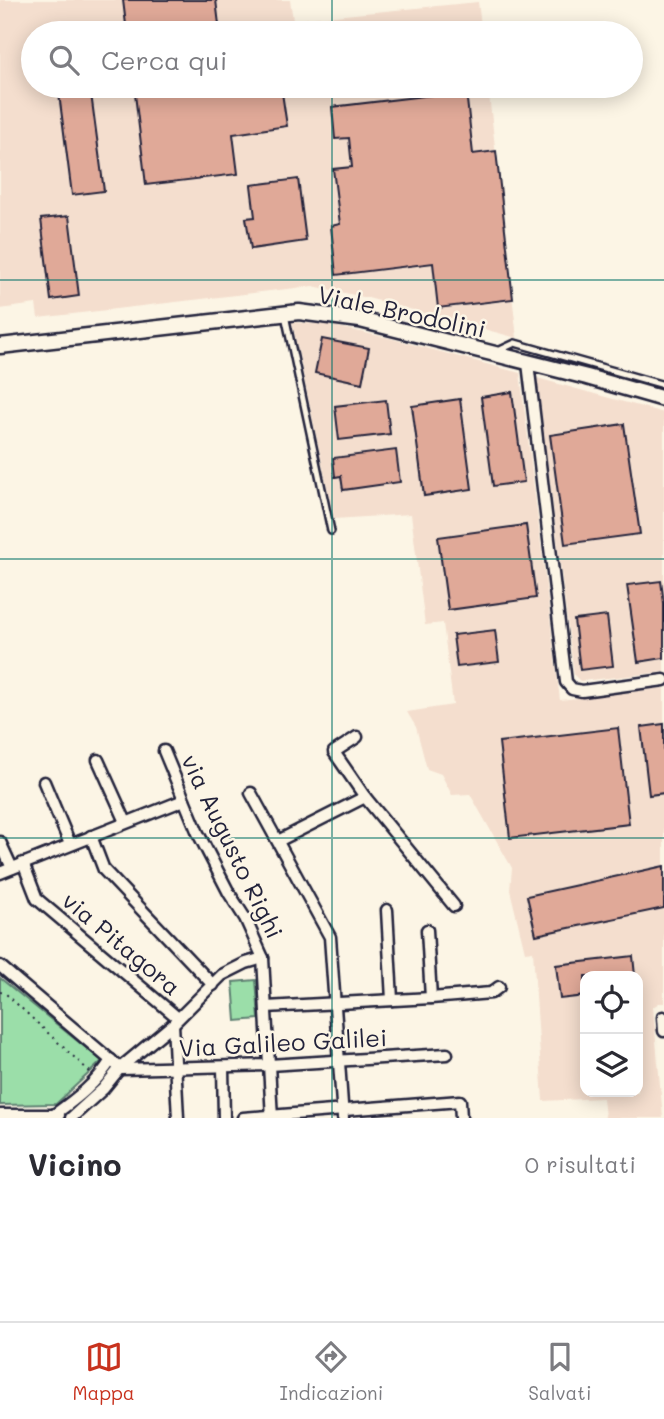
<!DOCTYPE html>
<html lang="it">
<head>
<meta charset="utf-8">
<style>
	:root { --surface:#fff; --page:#f7f7f7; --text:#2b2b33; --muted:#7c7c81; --line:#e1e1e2; --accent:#c8321e }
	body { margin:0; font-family:Mali,sans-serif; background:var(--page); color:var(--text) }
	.controls { position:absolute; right:21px; bottom:21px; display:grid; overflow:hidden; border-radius:14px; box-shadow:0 4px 18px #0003 }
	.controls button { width:63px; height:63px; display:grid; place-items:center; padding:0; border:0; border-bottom:2px solid var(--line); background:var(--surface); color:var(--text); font:35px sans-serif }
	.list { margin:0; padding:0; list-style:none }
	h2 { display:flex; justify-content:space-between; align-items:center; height:91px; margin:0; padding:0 28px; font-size:30px }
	h2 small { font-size:23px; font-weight:400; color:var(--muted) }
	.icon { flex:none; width:38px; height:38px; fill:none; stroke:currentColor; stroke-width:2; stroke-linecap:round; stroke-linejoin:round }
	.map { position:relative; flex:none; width:664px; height:1118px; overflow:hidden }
	.search { position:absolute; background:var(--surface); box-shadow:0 4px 18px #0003; left:21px; right:21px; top:21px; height:77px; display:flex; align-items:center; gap:18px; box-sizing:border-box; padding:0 24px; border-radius:38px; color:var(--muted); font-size:26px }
	.sheet { height:203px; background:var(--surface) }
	nav { display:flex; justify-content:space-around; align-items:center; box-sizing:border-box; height:98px; border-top:2px solid var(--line); background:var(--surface); font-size:19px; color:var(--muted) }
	nav a { display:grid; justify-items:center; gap:4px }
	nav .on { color:var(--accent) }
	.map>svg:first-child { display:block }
	.built { fill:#f4dece; fill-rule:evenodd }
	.green { fill:#9bdea9; stroke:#5e8072; stroke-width:2 }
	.building { fill:#e0a998; stroke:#22223b; stroke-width:2 }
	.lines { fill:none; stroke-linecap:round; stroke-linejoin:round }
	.lane-casing { stroke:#22223b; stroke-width:10 }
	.street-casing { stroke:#22223b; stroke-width:15 }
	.secondary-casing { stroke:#22223b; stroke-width:19 }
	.path { stroke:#22223b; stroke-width:2; stroke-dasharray:2 5; stroke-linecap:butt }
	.lane { stroke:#fcf5e5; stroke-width:5 }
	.street { stroke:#fcf5e5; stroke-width:10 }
	.secondary { stroke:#fcf5e5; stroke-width:14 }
	.grid { fill:none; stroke:#0f766e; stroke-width:2; stroke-opacity:0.55 }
	.labels { text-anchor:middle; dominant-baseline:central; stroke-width:5; stroke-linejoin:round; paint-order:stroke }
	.street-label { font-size:24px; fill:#22223b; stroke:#fcf5e5 }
</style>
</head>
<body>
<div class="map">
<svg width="664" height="1118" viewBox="0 0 664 1118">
	<rect width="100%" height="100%" fill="#fcf5e5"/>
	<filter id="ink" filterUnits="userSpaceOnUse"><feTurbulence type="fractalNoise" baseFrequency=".0143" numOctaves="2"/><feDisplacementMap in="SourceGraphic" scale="14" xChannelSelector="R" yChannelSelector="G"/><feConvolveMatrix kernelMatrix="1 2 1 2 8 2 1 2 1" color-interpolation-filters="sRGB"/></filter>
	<g filter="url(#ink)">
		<g class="built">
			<path d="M0,0H290L293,20L478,2L482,33H33V86H488L517,338L368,298L313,286L38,318L36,304L0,309Z"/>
			<path d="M292,322L328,325L389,338L520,373L560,700L664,688V1003H659L653,1007L663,1118H605L603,1098L543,1101L533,951L525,952L510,890L512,868L470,794L452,795L441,774L427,769L416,727L407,712L453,705L443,623L425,625L411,514L334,519ZM585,976H638V1092H585Z"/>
			<path d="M537,378L664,413V672L580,681L574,675Z"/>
		</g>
		<g class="green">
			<path d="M0,978L102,1061L56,1104L0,1105Z"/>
			<path d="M256,980L259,1019L236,1021L233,982Z"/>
		</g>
		<g class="building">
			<path d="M123,0H216L220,33H127Z"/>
			<path d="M58,86H90L104,191L72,195Z"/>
			<path d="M134,86H281L287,126L233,134L238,174L146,185Z"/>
			<path d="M466,91L473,154L496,151L513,299L438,308L433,263L336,275L331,226L340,224L333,169L352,167L349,138L335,139L332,107Z"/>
			<path d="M298,179L306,241L251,249L246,218L255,217L251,185Z"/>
			<path d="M69,216L79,296L51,300L41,219Z"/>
			<path d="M322,339L369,348L362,383L315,373Z"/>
			<path d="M512,392L524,482L493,486L481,397Z"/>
			<path d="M460,399L472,489L424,496L412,406Z"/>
			<path d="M386,400L390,434L339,440L335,406Z"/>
			<path d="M624,424L640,534L565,544L550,435Z"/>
			<path d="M396,450L400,482L343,490L341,476L335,477L333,458Z"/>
			<path d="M526,525L536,598L448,610L438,537Z"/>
			<path d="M661,581L664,603V658L638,662L627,585Z"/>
			<path d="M607,616L613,666L580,670L574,620Z"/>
			<path d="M495,630L499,662L457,667L453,635Z"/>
			<path d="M664,724V793L649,795L641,727Z"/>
			<path d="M618,728L629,824L510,838L499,742Z"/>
			<path d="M664,866V908L536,935L527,896Z"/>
			<path d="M633,956L635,976H585V996L560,999L556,965Z"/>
		</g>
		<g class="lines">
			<g class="lane-casing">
				<g id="lane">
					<path d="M285,315L331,531"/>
					<path d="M500,350L515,343L664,385"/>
				</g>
			</g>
			<g class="street-casing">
				<g id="street">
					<path d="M528,363L566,682L572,689L582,691L664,680"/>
					<path d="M357,737L334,752L365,797"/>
					<path d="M164,751L198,833L229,893L245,918L263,958L272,1118"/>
					<path d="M98,760L126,822"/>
					<path d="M44,782L70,844"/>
					<path d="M251,793L330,937L343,1118"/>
					<path d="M91,836L104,870L213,985"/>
					<path d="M278,841L365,797L454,906"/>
					<path d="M0,842L12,868"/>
					<path d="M23,863L37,899L178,1018"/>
					<path d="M0,873L184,800"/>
					<path d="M387,910L392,1000"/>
					<path d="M427,930L431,998"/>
					<path d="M0,966L120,1068"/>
					<path d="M266,1007L431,998L491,993L499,987"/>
					<path d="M663,1017L664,1031"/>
					<path d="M173,1024L178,1118"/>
					<path d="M223,1067L224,1118"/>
					<path d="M121,1069L269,1065L447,1054"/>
					<path d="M55,1114C76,1099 97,1083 111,1060"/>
					<path d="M0,1115H59"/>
					<path d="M71,1118L103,1089L120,1068L173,1024L222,975L246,963L263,958"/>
					<path d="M243,1118L460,1101L461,1118"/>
				</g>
			</g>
			<g class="secondary-casing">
				<path id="secondary" d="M0,346L299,312L360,320L587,377L664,399"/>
			</g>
			<path class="path" d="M0,992L5,993L90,1072"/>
			<use href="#lane" class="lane"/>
			<use href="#street" class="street"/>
			<use href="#secondary" class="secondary"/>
		</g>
	</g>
	<path class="grid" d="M332,0V33M332,86V1118M0,280H664M0,559H664M0,838H664"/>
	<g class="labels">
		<g class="street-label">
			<text transform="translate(402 311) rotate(12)">Viale Brodolini</text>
			<text transform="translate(233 846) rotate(64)">via Augusto Righi</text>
			<text transform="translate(122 943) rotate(40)">via Pitagora</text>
			<text transform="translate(283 1042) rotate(-3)">Via Galileo Galilei</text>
		</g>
	</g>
</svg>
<div class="controls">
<button><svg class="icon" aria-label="locate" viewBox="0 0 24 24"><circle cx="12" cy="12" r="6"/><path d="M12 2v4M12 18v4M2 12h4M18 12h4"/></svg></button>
<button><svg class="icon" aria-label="layers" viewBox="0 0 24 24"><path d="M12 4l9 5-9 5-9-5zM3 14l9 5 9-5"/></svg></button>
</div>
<div class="search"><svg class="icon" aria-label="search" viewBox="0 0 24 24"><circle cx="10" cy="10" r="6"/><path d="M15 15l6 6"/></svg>Cerca qui</div>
</div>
<section class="sheet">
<h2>Vicino<small>0 risultati</small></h2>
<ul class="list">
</ul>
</section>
<nav>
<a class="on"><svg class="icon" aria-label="map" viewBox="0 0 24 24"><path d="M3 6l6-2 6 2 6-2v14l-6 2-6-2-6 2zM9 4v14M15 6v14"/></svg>Mappa</a>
<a><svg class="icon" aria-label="directions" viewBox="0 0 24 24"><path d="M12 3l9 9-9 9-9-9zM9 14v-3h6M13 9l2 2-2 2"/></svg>Indicazioni</a>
<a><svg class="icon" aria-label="saved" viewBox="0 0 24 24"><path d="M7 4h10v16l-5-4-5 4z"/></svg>Salvati</a>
</nav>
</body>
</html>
